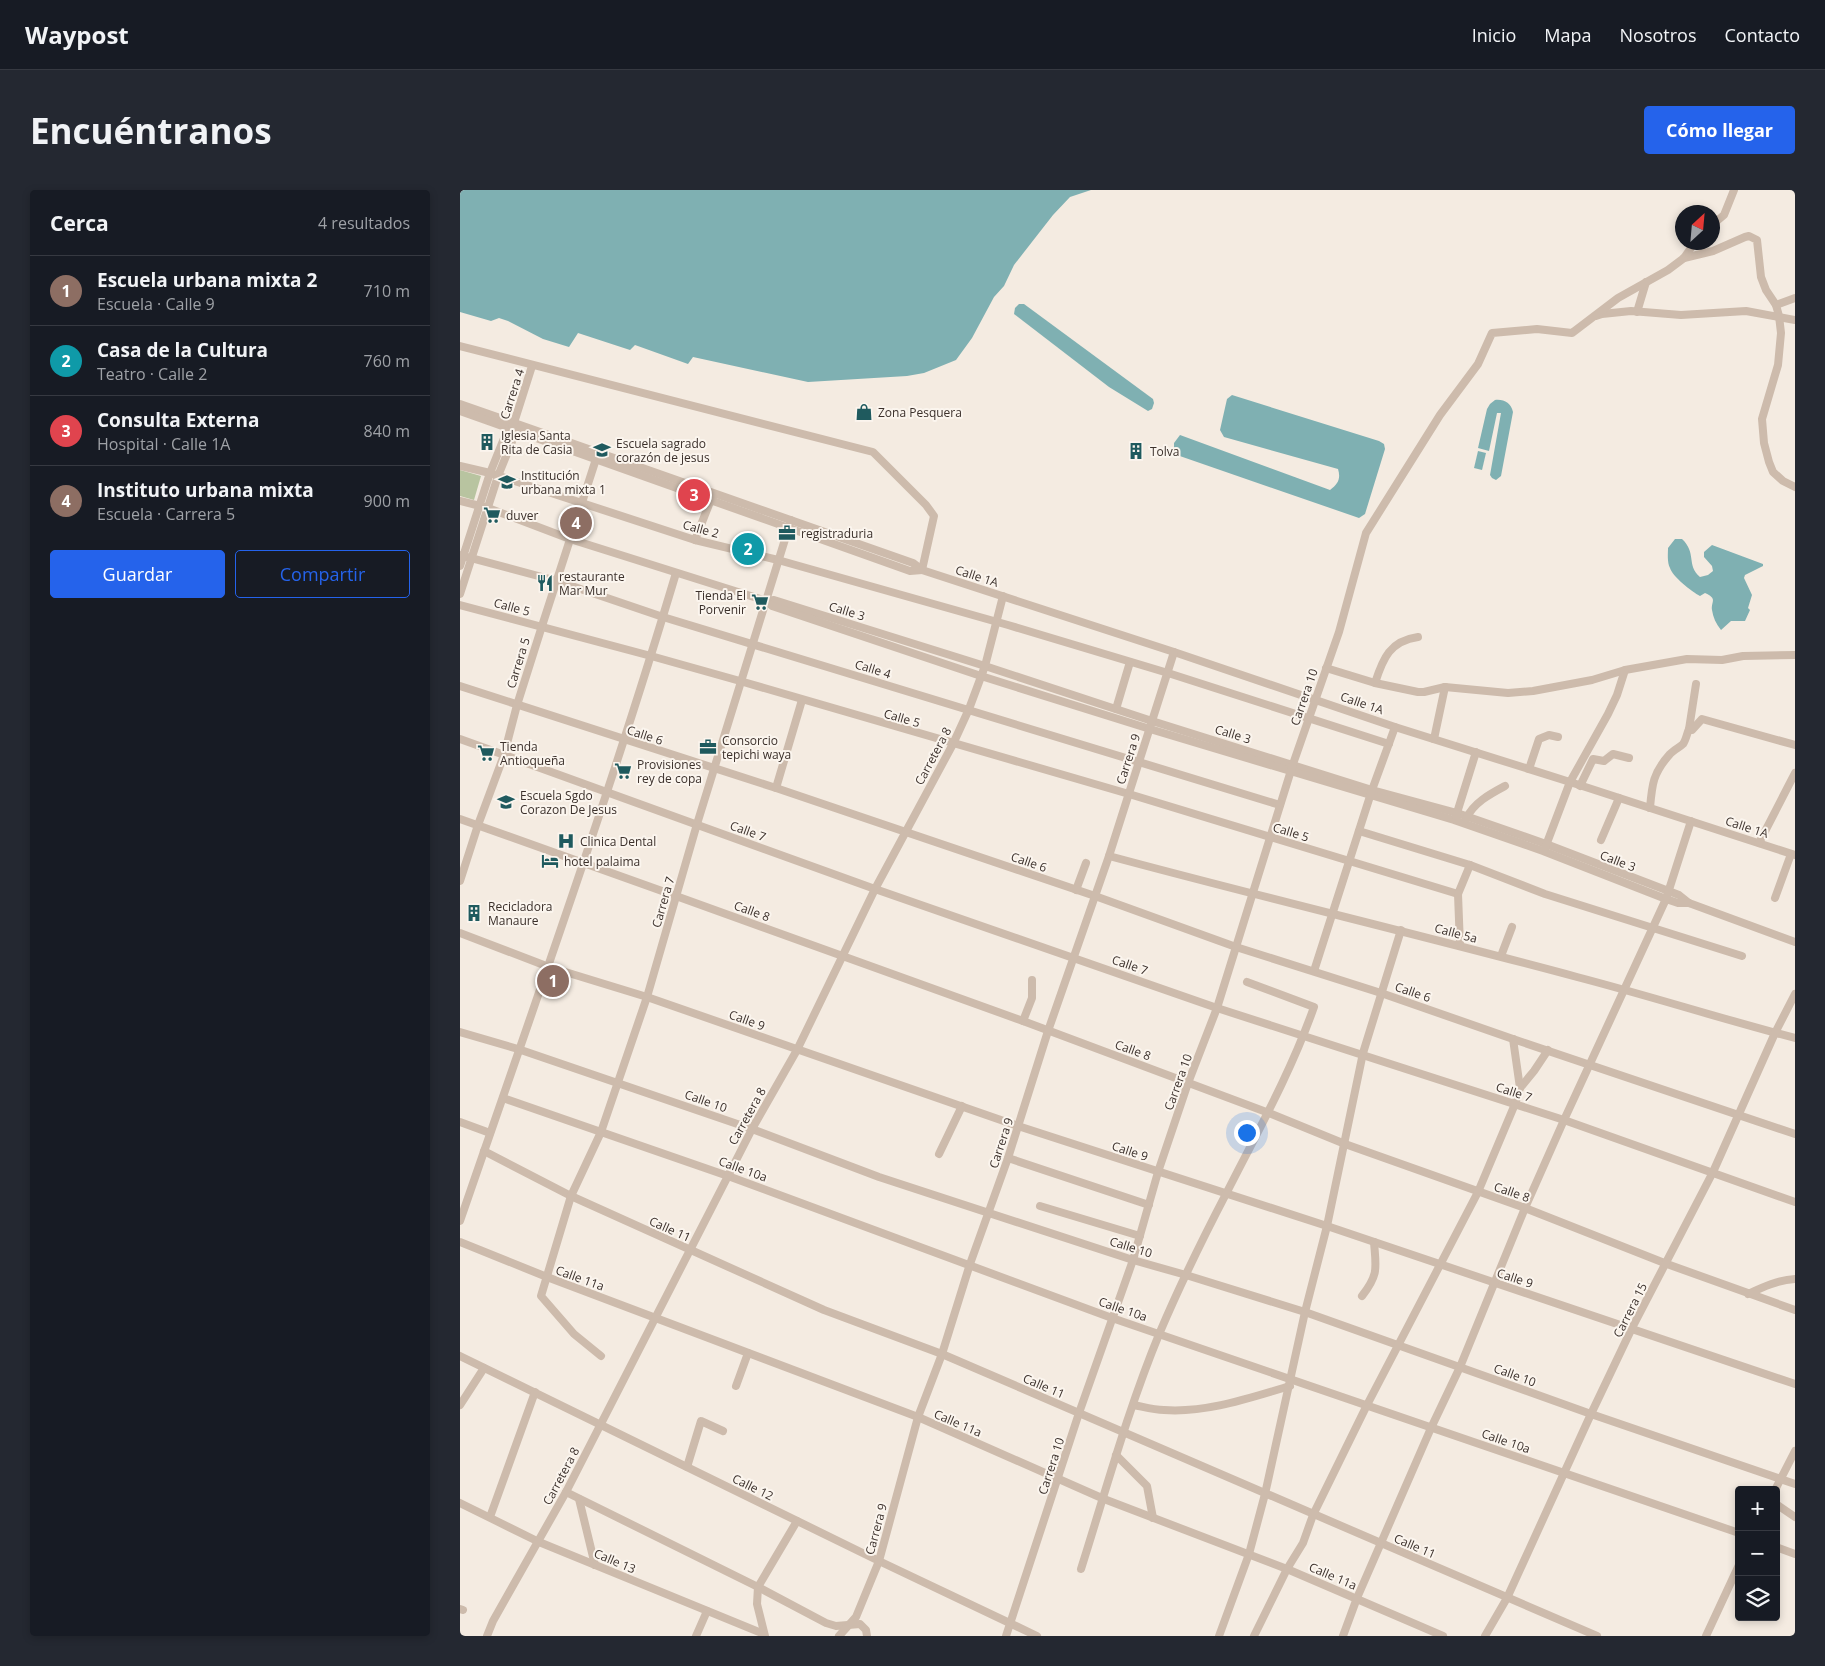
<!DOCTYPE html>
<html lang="es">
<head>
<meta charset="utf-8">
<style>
	:root { --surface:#171b24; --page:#242831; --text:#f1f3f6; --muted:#9ea1a6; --line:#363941; --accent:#2563eb }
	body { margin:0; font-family:"Open Sans",sans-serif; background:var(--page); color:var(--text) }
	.controls { position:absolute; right:15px; bottom:15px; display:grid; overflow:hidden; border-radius:5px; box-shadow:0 2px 8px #0003 }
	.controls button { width:45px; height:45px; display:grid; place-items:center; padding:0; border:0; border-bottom:1px solid var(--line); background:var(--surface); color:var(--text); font:25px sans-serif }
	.compass { position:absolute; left:1215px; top:15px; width:45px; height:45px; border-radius:50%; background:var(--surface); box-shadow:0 2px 8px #0003; rotate:26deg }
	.you { position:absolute; left:786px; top:942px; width:18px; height:18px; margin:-12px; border:4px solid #fff; border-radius:50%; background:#1a73e8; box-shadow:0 0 0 8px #1a73e833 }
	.badge { display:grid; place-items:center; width:32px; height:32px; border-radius:50%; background:var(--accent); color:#fff; font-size:16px; font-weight:700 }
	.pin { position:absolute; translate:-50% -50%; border:2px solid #fff; box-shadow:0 1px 5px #0006 }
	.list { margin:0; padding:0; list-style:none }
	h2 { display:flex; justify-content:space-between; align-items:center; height:65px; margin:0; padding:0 20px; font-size:21px }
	h2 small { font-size:16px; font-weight:400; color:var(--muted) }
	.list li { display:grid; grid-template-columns:32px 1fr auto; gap:15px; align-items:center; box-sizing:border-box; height:70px; padding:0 20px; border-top:1px solid var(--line) }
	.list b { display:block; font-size:19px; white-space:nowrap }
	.list p { margin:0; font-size:16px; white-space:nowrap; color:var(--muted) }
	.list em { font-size:16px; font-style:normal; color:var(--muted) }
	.actions { display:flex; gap:10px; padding:15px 20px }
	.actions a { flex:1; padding:11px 0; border:1px solid var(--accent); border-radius:5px; text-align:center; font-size:18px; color:var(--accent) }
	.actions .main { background:var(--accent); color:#fff }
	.icon { flex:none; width:28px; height:28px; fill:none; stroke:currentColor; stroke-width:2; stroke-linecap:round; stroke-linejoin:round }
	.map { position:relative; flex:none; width:1335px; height:1446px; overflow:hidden; border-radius:5px }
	header { display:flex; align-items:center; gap:30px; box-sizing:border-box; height:70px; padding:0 25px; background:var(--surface); border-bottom:1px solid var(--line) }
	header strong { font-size:24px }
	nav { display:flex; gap:28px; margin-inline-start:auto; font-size:18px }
	.intro { display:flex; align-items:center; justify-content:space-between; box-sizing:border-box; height:120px; padding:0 30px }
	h1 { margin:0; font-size:35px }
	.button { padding:12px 22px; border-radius:5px; background:var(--accent); color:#fff; font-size:18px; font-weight:700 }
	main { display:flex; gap:30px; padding:0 30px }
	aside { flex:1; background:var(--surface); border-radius:5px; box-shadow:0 2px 8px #0003 }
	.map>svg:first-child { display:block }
	.green { fill:#b8c4a0 }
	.water { fill:#7fb0b2 }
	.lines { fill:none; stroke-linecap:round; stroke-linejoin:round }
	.minor { stroke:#cdbbac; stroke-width:8 }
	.labels { text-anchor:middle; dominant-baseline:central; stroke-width:4; stroke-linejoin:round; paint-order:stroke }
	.street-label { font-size:12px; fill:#3b302b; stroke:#fbf5ee }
	.poi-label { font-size:12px; fill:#3b302b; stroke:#fbf5ee; text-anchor:start }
</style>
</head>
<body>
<header>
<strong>Waypost</strong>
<nav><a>Inicio</a><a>Mapa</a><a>Nosotros</a><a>Contacto</a></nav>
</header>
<div class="intro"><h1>Encuéntranos</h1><a class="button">Cómo llegar</a></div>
<main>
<aside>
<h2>Cerca<small>4 resultados</small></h2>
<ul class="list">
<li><span class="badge" style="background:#8d6e63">1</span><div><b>Escuela urbana mixta 2</b><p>Escuela · Calle 9</p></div><em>710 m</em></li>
<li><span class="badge" style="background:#0f9aa8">2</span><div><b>Casa de la Cultura</b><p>Teatro · Calle 2</p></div><em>760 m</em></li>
<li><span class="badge" style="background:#e0444e">3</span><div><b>Consulta Externa</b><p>Hospital · Calle 1A</p></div><em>840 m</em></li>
<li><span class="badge" style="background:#8d6e63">4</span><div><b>Instituto urbana mixta</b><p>Escuela · Carrera 5</p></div><em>900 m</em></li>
</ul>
<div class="actions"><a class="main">Guardar</a><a>Compartir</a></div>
</aside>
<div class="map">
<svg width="1335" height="1446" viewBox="0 0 1335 1446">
	<rect width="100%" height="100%" fill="#f4ebe1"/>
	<path class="green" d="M0,280L21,286L14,310L0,306Z"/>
	<g class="water">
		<path d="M0,0H631L610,7L593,25L554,75L544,96L534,107L512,148L496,170L464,183L447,186L348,192L233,167L228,174L175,155L170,160L118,143L109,157L83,149L48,131L39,128L31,131L0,122Z"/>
		<path d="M559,114H564L693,209L694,213L692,219L688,221L649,197L554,124L555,118Z"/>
		<path d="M772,205L919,251L924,254L925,259L905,324L899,328L714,264V253L720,245L870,300C878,294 881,289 878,279L764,247L760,240L767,209Z"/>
		<path d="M1035,210C1044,209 1051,213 1053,222L1041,286L1036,290L1032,288L1030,285L1041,223H1037L1029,261L1018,258L1027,219L1030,214Z"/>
		<path d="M1018,261L1026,263L1022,280L1014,278Z"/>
		<path d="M1215,349H1222C1237,363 1226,375 1240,387L1248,385L1253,381L1252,376L1244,367V362L1252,355L1303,374V376L1285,385L1284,388L1292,405L1288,418L1290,420L1285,431H1271L1261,440C1256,434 1253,427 1252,420C1251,411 1258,409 1245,403L1240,406C1232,402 1212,386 1210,378C1207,372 1208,364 1208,358Z"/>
	</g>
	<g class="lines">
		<g class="minor">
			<path d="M1252,35L1264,25L1274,0"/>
			<path d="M1224,68L1253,61L1285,47L1289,46L1297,50L1301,87L1306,100L1316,115L1319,126L1321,143L1318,175L1302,229L1304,253L1309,272L1313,282L1323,291L1335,297"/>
			<path d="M1316,115L1335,108"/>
			<path d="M1177,122L1186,92"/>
			<path d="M1136,126L1142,124L1171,121L1221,125L1286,121L1335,130"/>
			<path d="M0,156L413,262L466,315L474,326L462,380"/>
			<path d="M0,214L453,373L462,380L714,462L935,537L1110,592L1335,665"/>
			<path d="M0,221L450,381L462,380"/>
			<path d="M0,276L30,283L235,350L318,370L548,435L708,483L929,554"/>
			<path d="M0,311L28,318L110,349L294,407L306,411L314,410L525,476L692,531L912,600L997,623L1086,654L1219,705L1229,713"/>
			<path d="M235,350L252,307"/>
			<path d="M0,365L97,391L203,427L820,615"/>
			<path d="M0,376L30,283L47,241L52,239"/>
			<path d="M0,404L38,286L55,244L52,239L72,176"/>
			<path d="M306,411L312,416L521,486L690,539L994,630L1083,661L1206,709L1218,713H1229L1335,752"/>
			<path d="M0,415L191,466L280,491L669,604L998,704L1010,675"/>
			<path d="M866,478L915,493L958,502H964L985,497L1048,503L1073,501L1132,490L1165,480L1227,469L1262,470L1283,466L1335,465"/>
			<path d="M915,493C923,468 930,451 958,447"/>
			<path d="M0,496L316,598L635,706L776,757L921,803L1053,849L1335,944"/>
			<path d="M656,519L670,472"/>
			<path d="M1229,539L1236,494"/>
			<path d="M0,549L415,699L757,818L1104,930L1335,1012"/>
			<path d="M974,549L985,497"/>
			<path d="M1069,579L1079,549L1089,545L1098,547"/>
			<path d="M1120,596L1133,569L1144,571L1153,564L1169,568"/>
			<path d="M316,598L342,510"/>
			<path d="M1190,618C1192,594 1193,583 1210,564C1214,560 1220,557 1223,554C1226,550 1227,543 1229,539L1232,540L1242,529L1335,555"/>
			<path d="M996,626L1016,562"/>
			<path d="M0,629L216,706L563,831L809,923L885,954L1065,1018L1207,1074L1335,1120"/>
			<path d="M1006,629C1013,613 1030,604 1045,596"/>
			<path d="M899,641L1010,675L1085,704L1282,766"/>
			<path d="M1141,650L1159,608"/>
			<path d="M1299,653L1335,583"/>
			<path d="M1085,658L1110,592L1148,524L1157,505L1165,480"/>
			<path d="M649,666C805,708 961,745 1117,787C1190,806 1262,829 1335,848"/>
			<path d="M0,691L18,635L44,565L57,515L82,436L137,266"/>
			<path d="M616,700L626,673"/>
			<path d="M998,704L1000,756"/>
			<path d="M1315,708L1331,664"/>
			<path d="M0,743L89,777L187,807L558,936L867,1036L1335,1194"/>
			<path d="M1041,766L1052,737"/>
			<path d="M854,781L912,600L935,537"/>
			<path d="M563,831L572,808V790"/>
			<path d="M0,842L58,859L292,939L419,987L673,1070L726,1085L845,1122L1131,1224L1335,1294"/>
			<path d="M1060,898L1074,881L1088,860"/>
			<path d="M43,908L268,986L652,1128L1279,1343"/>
			<path d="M0,932L30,943"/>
			<path d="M24,961L111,1006L364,1120L482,1164L1137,1446"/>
			<path d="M479,964L502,916"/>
			<path d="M548,968L689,1015"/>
			<path d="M580,1016L680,1046"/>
			<path d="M0,1031C74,816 151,601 216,383"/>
			<path d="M0,1052L87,1087L458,1227L644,1309L827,1379L983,1446"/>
			<path d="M1288,1104C1303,1097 1318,1090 1335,1089"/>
			<path d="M902,1106C919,1084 916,1078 914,1052"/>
			<path d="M0,1166L419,1371L577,1446"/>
			<path d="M141,1166L114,1144L81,1106L111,1006L141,942L187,807L237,634L331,330"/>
			<path d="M276,1196L288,1163"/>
			<path d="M0,1215L24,1178"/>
			<path d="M674,1215C684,1217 694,1220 704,1220C747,1223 789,1208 830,1196"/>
			<path d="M656,1265L687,1296L693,1328"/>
			<path d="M227,1277L241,1231L263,1241"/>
			<path d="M1315,1300L1335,1261"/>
			<path d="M106,1302L298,1397L366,1433L376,1436L400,1434L406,1440L407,1446"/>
			<path d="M119,1309L135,1375"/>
			<path d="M0,1313L79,1352L304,1444"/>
			<path d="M1316,1314L1335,1327"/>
			<path d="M30,1327L75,1202"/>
			<path d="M1316,1357L1335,1364"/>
			<path d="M621,1379C646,1300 668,1219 700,1142C720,1095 743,1048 767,1002C798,941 831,882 854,817L787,792"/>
			<path d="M0,1419L3,1420"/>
			<path d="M27,1446L33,1431L106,1302L268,986L292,939L337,860L415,699L493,554L509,519L525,476L543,406"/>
			<path d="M236,1446L247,1421"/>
			<path d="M305,1446L297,1414L298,1397L337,1331"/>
			<path d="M379,1446L396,1427L419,1371L458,1227L482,1164L510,1074L548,968L588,841L649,666L714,462"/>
			<path d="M546,1446L619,1223L673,1070L698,982L728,893L757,818L833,574L879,442L906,343L980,225L1018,174L1032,143L1077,139L1112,143L1158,108L1208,80L1224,68L1235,52"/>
			<path d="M759,1446L789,1364L805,1304L845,1122L867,1036L903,863L941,740"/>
			<path d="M794,1446L827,1379L843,1353L853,1325L907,1215L1018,1002L1055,914L1060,898L1053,849"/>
			<path d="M883,1446L897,1408L971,1238L1000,1177L1065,1018L1104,930L1206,709L1231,631"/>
			<path d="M1025,1446L1047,1408L1131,1224L1172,1138L1253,982L1315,843L1335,804"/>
			<path d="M1246,1446L1279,1375"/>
		</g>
	</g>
	<defs>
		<g id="shop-bare" transform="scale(1.35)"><path d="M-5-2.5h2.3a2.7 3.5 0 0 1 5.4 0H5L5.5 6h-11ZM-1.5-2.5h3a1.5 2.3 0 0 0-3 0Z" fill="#1f5a5e" stroke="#fbf5ee" stroke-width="2.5" paint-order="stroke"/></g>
		<g id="building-bare" transform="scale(1.35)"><path d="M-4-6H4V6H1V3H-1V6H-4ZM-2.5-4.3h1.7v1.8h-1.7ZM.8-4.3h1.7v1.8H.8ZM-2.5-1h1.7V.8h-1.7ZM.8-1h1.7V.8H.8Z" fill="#1f5a5e" stroke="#fbf5ee" stroke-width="2.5" paint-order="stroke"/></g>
		<g id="school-bare" transform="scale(1.35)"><path d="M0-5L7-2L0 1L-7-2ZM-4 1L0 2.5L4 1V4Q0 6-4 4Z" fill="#1f5a5e" stroke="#fbf5ee" stroke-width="2.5" paint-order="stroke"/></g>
		<g id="supermarket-bare" transform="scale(1.35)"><path d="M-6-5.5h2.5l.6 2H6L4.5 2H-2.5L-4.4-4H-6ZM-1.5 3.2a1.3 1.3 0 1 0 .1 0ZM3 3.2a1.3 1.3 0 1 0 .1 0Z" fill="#1f5a5e" stroke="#fbf5ee" stroke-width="2.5" paint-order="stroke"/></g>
		<g id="office-bare" transform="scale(1.35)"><path d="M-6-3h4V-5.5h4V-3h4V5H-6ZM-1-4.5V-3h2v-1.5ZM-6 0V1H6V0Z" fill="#1f5a5e" stroke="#fbf5ee" stroke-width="2.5" paint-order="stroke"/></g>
		<g id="restaurant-bare" transform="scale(1.35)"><path d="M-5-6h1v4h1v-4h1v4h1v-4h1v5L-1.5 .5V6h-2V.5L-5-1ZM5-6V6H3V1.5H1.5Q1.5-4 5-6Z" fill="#1f5a5e" stroke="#fbf5ee" stroke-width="2.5" paint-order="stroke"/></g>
		<g id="hospital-bare" transform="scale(1.35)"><path d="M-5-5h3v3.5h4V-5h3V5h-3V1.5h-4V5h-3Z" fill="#1f5a5e" stroke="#fbf5ee" stroke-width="2.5" paint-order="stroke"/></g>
		<g id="hotel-bare" transform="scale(1.35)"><path d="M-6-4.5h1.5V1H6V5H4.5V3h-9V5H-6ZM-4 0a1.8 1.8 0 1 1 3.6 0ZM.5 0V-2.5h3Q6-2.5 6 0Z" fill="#1f5a5e" stroke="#fbf5ee" stroke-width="2.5" paint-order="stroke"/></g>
	</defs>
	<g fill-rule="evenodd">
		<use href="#shop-bare" x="404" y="222"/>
		<use href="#building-bare" x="27" y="252"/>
		<use href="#school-bare" x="142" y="260"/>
		<use href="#building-bare" x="676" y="261"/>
		<use href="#school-bare" x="47" y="292"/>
		<use href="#supermarket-bare" x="32" y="325"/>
		<use href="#office-bare" x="327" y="343"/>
		<use href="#restaurant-bare" x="85" y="393"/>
		<use href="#supermarket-bare" x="300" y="412"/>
		<use href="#office-bare" x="248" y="557"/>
		<use href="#supermarket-bare" x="26" y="563"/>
		<use href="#supermarket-bare" x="163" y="581"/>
		<use href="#school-bare" x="46" y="612"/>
		<use href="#hospital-bare" x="106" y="651"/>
		<use href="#hotel-bare" x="90" y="671"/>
		<use href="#building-bare" x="14" y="723"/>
	</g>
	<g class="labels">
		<g class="street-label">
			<text transform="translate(52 204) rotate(-72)">Carrera 4</text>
			<text transform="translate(241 339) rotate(15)">Calle 2</text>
			<text transform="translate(517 386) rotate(18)">Calle 1A</text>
			<text transform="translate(52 417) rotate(15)">Calle 5</text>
			<text transform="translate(387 421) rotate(17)">Calle 3</text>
			<text transform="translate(58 473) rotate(-73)">Carrera 5</text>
			<text transform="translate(413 479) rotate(17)">Calle 4</text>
			<text transform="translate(844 507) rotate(-71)">Carrera 10</text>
			<text transform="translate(902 513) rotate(19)">Calle 1A</text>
			<text transform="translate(442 528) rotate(16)">Calle 5</text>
			<text transform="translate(773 544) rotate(17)">Calle 3</text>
			<text transform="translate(185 545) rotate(18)">Calle 6</text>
			<text transform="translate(473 566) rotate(-62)">Carretera 8</text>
			<text transform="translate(668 569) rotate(-72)">Carrera 9</text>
			<text transform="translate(1287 637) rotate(18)">Calle 1A</text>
			<text transform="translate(288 641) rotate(20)">Calle 7</text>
			<text transform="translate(831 642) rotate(17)">Calle 5</text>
			<text transform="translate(1158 671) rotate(21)">Calle 3</text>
			<text transform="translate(569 672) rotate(19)">Calle 6</text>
			<text transform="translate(203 712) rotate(-74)">Carrera 7</text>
			<text transform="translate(292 721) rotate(20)">Calle 8</text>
			<text transform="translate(996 743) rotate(15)">Calle 5a</text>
			<text transform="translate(670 775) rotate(19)">Calle 7</text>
			<text transform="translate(953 802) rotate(19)">Calle 6</text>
			<text transform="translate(287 830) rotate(20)">Calle 9</text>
			<text transform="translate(673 860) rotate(20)">Calle 8</text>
			<text transform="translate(718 892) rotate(-70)">Carrera 10</text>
			<text transform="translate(1054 902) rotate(18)">Calle 7</text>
			<text transform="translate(246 911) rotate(19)">Calle 10</text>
			<text transform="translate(287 926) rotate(-61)">Carretera 8</text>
			<text transform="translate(541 953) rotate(-72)">Carrera 9</text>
			<text transform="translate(670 961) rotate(18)">Calle 9</text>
			<text transform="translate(283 979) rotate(20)">Calle 10a</text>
			<text transform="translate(1052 1002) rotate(19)">Calle 8</text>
			<text transform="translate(210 1039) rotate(24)">Calle 11</text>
			<text transform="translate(671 1057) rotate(17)">Calle 10</text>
			<text transform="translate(120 1088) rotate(20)">Calle 11a</text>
			<text transform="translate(1055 1088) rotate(18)">Calle 9</text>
			<text transform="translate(663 1119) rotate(19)">Calle 10a</text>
			<text transform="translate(1170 1120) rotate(-63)">Carrera 15</text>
			<text transform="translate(1055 1185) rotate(20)">Calle 10</text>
			<text transform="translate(584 1196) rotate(23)">Calle 11</text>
			<text transform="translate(498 1233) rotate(23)">Calle 11a</text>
			<text transform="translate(1046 1251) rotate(19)">Calle 10a</text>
			<text transform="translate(591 1276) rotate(-72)">Carrera 10</text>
			<text transform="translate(101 1286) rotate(-62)">Carretera 8</text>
			<text transform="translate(293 1297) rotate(26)">Calle 12</text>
			<text transform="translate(416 1339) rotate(-75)">Carrera 9</text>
			<text transform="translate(955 1356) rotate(23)">Calle 11</text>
			<text transform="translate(155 1371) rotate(23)">Calle 13</text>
			<text transform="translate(873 1386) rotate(23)">Calle 11a</text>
		</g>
		<g class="poi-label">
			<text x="418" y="222">Zona Pesquera</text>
			<text x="41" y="245">Iglesia Santa<tspan x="41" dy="14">Rita de Casia</tspan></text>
			<text x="156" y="253">Escuela sagrado<tspan x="156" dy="14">corazón de jesus</tspan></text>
			<text x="690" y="261">Tolva</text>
			<text x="61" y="285">Institución<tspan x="61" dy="14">urbana mixta 1</tspan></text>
			<text x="46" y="325">duver</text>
			<text x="341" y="343">registraduria</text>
			<text x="99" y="386">restaurante<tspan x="99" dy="14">Mar Mur</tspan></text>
			<text x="286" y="405" text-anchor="end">Tienda El<tspan x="286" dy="14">Porvenir</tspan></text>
			<text x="262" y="550">Consorcio<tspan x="262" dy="14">tepichi waya</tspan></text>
			<text x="40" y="556">Tienda<tspan x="40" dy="14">Antioqueña</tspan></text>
			<text x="177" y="574">Provisiones<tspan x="177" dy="14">rey de copa</tspan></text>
			<text x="60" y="605">Escuela Sgdo<tspan x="60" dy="14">Corazon De Jesus</tspan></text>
			<text x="120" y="651">Clinica Dental</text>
			<text x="104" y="671">hotel palaima</text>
			<text x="28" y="716">Recicladora<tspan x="28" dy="14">Manaure</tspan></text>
		</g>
	</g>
</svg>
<div class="controls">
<button>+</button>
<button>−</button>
<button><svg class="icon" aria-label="layers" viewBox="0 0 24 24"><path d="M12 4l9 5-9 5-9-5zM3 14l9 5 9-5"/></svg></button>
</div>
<svg class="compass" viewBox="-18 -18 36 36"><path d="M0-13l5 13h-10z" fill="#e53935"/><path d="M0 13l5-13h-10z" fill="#9ea1a6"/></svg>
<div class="you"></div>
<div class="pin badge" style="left:93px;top:791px;background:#8d6e63">1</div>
<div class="pin badge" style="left:288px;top:359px;background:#0f9aa8">2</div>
<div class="pin badge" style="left:234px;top:305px;background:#e0444e">3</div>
<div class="pin badge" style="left:116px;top:333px;background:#8d6e63">4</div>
</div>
</main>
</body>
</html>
